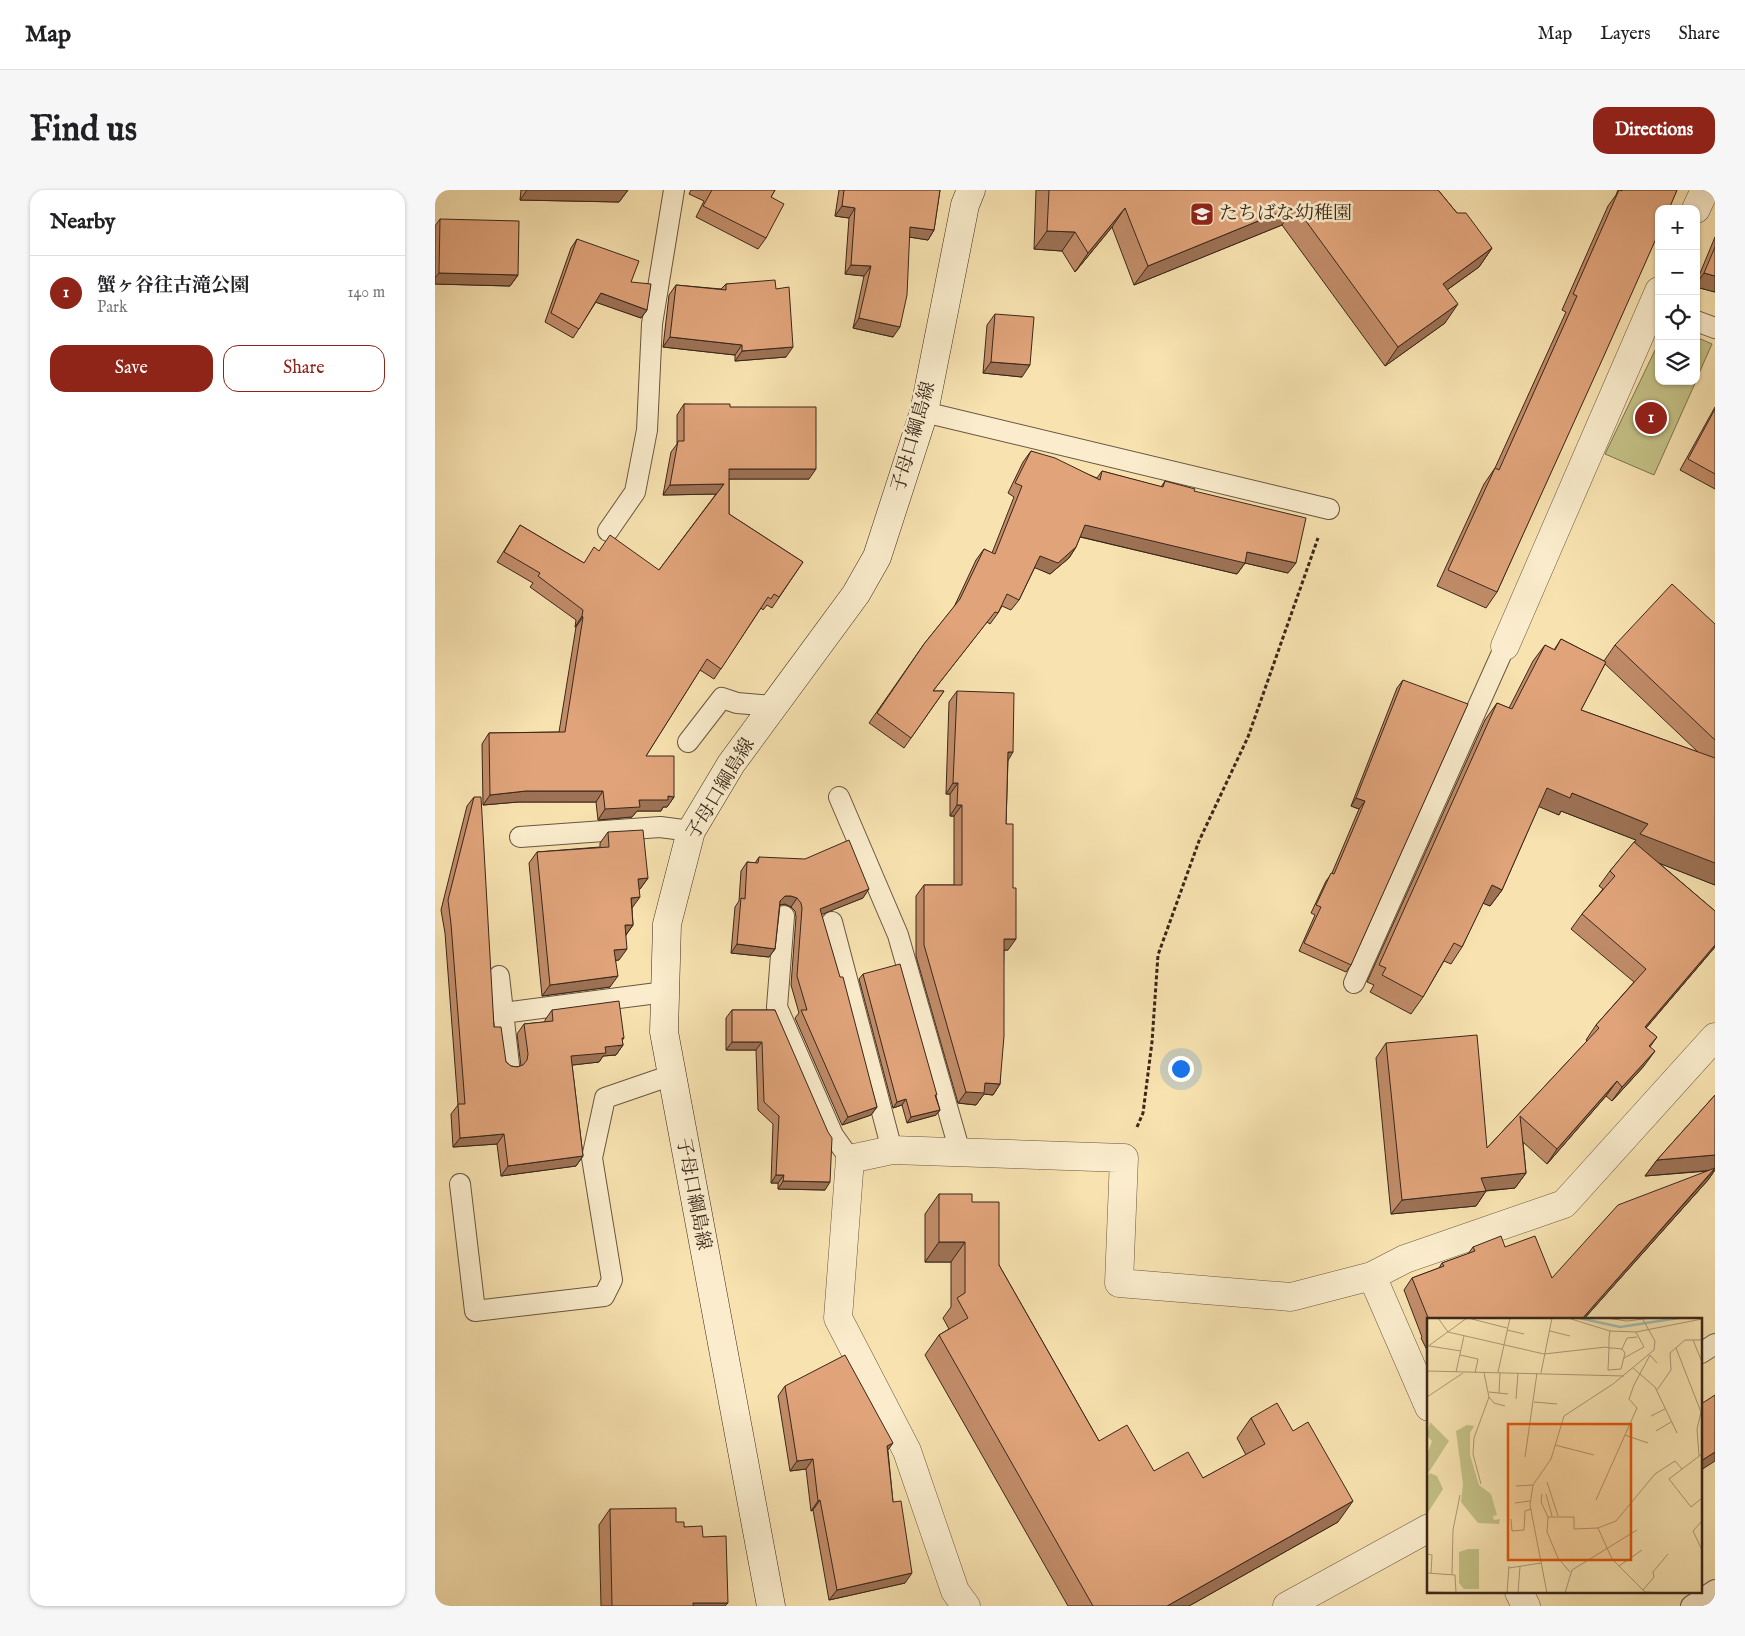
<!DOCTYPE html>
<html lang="en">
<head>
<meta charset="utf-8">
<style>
	:root { --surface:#fff; --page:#f6f6f6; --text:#202124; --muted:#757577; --line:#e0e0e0; --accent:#8f2418 }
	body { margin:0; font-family:"IM FELL English","Noto Serif JP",serif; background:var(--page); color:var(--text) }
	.controls { position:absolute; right:15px; top:15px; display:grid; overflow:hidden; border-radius:10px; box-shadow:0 1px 4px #0004 }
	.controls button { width:45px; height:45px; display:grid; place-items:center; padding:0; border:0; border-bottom:1px solid var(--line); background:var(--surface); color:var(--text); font:25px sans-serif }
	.you { position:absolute; left:745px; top:878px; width:18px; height:18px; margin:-12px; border:4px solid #fff; border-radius:50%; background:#1a73e8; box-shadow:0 0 0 8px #1a73e833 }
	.badge { display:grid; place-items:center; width:32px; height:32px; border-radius:50%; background:var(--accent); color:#fff; font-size:16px; font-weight:700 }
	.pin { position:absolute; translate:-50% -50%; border:2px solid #fff; box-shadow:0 1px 5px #0006 }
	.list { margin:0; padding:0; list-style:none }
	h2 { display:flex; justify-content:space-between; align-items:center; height:65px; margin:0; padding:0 20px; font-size:21px }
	h2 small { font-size:16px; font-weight:400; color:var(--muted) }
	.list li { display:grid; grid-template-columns:32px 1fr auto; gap:15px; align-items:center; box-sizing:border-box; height:75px; padding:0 20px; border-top:1px solid var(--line) }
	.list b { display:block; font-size:19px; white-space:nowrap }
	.list p { margin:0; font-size:16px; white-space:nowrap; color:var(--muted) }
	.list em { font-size:16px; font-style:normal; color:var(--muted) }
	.actions { display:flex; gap:10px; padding:15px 20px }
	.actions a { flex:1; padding:11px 0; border:1px solid var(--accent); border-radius:15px; text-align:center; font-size:18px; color:var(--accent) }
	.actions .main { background:var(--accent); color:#fff }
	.icon { flex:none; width:28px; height:28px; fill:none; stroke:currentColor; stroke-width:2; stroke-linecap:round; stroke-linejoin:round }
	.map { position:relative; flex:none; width:1280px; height:1416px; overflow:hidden; border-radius:15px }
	header { display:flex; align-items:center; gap:30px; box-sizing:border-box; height:70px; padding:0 25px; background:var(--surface); border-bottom:1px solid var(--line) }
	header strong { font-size:24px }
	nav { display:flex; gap:28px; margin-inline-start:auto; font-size:18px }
	.intro { display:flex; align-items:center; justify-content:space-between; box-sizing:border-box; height:120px; padding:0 30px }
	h1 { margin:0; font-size:35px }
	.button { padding:12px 22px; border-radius:15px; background:var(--accent); color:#fff; font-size:18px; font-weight:700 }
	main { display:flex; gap:30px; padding:0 30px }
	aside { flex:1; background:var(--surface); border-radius:15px; box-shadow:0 1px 4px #0004 }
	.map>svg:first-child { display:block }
	.green { fill:#c4c186; stroke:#7f7450 }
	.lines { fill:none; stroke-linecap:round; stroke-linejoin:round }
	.service-casing { stroke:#695640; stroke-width:22 }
	.minor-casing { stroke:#695640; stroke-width:29 }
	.secondary-casing { stroke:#3a271a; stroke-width:29 }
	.path { stroke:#3a271a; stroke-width:3; stroke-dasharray:4 2.5; stroke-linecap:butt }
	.service { stroke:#faeccc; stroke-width:20 }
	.minor { stroke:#faeccc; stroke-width:28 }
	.secondary { stroke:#faeccc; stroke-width:28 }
	.wall { fill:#c18c69; stroke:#3a271a; fill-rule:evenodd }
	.shaded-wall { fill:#9d7255; stroke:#3a271a }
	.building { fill:#e0a37a; stroke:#3a271a }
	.labels { text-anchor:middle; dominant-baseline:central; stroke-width:5; stroke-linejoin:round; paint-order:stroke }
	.poi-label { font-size:19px; fill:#3a271a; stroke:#faeccc; text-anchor:start }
	.street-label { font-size:19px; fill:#3a271a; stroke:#faeccc }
	.inset-river { fill:none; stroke:#a1bcb5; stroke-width:2.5 }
	.inset-road { fill:none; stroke:#ab9774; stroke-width:1 }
	.view { fill:#df560d; fill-opacity:0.15; stroke:#df560d; stroke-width:2.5 }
	.inset-edge { fill:none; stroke:#3a271a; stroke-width:2.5 }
</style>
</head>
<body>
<header>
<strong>Map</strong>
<nav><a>Map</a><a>Layers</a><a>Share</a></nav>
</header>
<div class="intro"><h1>Find us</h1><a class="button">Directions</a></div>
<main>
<aside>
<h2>Nearby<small></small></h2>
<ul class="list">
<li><span class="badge">1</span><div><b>蟹ヶ谷往古滝公園</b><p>Park</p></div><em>140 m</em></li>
</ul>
<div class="actions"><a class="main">Save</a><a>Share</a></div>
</aside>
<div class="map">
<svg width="1280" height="1416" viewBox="0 0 1280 1416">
	<rect width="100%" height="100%" fill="#f7e2b0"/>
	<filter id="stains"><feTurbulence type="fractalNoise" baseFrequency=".004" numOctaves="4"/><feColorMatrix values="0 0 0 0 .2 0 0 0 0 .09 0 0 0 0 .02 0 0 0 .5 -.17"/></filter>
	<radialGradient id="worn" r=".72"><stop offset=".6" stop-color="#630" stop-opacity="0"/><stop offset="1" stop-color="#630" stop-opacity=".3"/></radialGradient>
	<g class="green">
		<path d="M1261,147L1277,154L1261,190Z"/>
		<path d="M1224,152V191H1261L1219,285L1170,264Z"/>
	</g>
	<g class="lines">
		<g class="service-casing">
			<g id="service">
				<path d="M1261,131L1280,138"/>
				<path d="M489,222L894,319"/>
				<path d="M173,341L200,302L212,240L217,134L239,0"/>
				<path d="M253,552L287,508L302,513L339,516"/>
				<path d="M404,607L463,745L525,962"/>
				<path d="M85,647L225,637L256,641"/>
				<path d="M349,726L342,817L398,945L415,969"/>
				<path d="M397,732L457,960"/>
				<path d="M64,786L74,875"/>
				<path d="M919,793L1070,456"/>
				<path d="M68,823L230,802"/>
				<path d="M25,994L40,1121L169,1106L177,1090L157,968L170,908L237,885"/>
				<path d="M1266,1163L1280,1154"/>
				<path d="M1256,1416L1280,1400"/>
			</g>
		</g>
		<g class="minor-casing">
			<g id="minor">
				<path d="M1261,19L1270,0"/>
				<path d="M1070,456L1224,101"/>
				<path d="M937,1086L994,1217"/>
				<path d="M1084,1402L1091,1416"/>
				<path d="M531,1416L520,1401L472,1261L403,1128L415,969L457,960L689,968L684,1093L856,1107L937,1086L970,1069L1129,1014L1280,847"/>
				<path d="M852,1416L994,1338"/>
			</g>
		</g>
		<g class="secondary-casing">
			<path id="secondary" d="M336,1416L229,842L232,734L256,641L296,574L421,404L442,367L489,222L530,15L536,0"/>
		</g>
		<path class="path" d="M702,937L708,923L717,852L723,765L764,651L813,547L883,348"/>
		<use href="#service" class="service"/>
		<use href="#minor" class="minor"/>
		<use href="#secondary" class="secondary"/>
	</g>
	<g class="wall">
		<path d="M86,0H193L184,12L85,10Z"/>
		<path d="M256,0H340L336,7L331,48L323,59L261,27L269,11L254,4Z"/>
		<path d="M404,0H505L499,40L493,50L474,47L458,147L418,138L429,86L410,84L414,28L400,26Z"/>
		<path d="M601,0H1003L1022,23L1057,58L1044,77L1012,100L1010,133L950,176L847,35L699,95L677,37L640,82L627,61L599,59Z"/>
		<path d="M1183,0H1242L1062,402L1051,418L1002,396L1049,294L1060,278L1131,122L1127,120L1173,16L1181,5Z"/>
		<path d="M5,29L83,85L75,96L0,94V36Z"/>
		<path d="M1280,47V102L1261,97V93Z"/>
		<path d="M142,49L196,92L212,120L206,128L161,112L138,148L110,132L136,58Z"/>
		<path d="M291,94L341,99L351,167L300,171V165L228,157L234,105L241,95L286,99Z"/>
		<path d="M560,124L587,187L548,183L552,135Z"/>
		<path d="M249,214L295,217L374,289H294V324L368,372L337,418L332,415L328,420L326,418L279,489L265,480L211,566L239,607L232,617H228L226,621H202L197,627L163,630L161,612H83L48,615L47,554L54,543L124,542L141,437H140L141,430L95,397L98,393L62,372L85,335L149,373L164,361L224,380L281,304L228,305L236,262L242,254V225Z"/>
		<path d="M1280,217V299L1245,280Z"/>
		<path d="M596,261L662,288L667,281L726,297L730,291L759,301L853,383L810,373L802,384L645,347L641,357L634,368L615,384L600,377L584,410L576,420L567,416L563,423L555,434L552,432L498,501H509L469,558L434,533L489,454L519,417L541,370L549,359L557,363L579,307L573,303L588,272Z"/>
		<path d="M1280,434V695L1224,673L1280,721V757L1211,838L1222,847L1215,857L1209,876L1177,911L1171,906L1112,974L1088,952L1091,983L1080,998L1051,1001L1041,1016L956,1024L941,868L951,853L1052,958L1152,851L1151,850L1161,835L1199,792L1136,739L1147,724L1168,699L1164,696L1175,681L1201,650L1126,621L1124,625L1104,616L1067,700L1055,716L1048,713L1027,757L1016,774L1009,771L988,807L976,824L935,802L939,795L932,792L1050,530L1062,513L1074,518L1098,471L1110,455L1119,460L1126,449L1169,471L1180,455ZM1170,474L1204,506L1263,562L1146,520Z"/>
		<path d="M968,490L916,775L911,782L864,761L880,725L876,723L891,691L897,683L924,619L916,616L962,498Z"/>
		<path d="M522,501L573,570L571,634L573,760H569L565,894L558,905L549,904L541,915L523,913L481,766V706L489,695H519V626H515V604H511L514,512Z"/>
		<path d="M39,607L59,837L71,872L76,876L82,877L86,876L82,844L89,834L110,832V830L117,820L187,850L188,855L181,865L168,866L164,872L137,875L148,966L141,976L66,986L62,954L18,957L16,924L23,915L10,743L6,720L32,616Z"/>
		<path d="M173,642L213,688L205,699H204L197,718L198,735L191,745L184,770H181L175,797L107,806L94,673L102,662L165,657V653Z"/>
		<path d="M324,667L428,708L386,724L442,917L436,925L407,935L360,828L364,823L356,795L361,727L360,721L356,717L350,714L345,715L340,759L334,767L296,763L300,717L304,711L306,681L312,672L320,673Z"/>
		<path d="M428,784L501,906L505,920L501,925L472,933L467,915L458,918L424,789Z"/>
		<path d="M297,820H340L390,1000L343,999V993H336L338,934L323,920L321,860H291V828Z"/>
		<path d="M1280,905V980L1273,990L1148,1130H994V1164L986,1148L987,1147L969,1100L977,1088L1004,1078L1007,1073L1033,1064L1038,1057H1070L1117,1088L1274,981L1210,986L1222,970Z"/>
		<path d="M504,1004L537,1012L564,1075L664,1251L719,1281L768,1288L811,1265L802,1248L816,1228L903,1332L754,1416H633L490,1165L504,1145L514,1139L508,1128L516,1117V1072H490V1024Z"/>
		<path d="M350,1196L453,1261L458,1312L470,1393L394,1410L378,1320L376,1321L371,1279L355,1281L343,1206Z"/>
		<path d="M175,1319L241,1332L268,1347L290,1416H166L164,1335Z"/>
	</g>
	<g class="shaded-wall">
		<path d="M92,0H193L184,12L85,10Z"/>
		<path d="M407,16L420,18L414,28L400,26Z"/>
		<path d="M860,16L847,35L699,95L713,76Z"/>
		<path d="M690,18L677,37L640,82L653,63Z"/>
		<path d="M475,37L499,40L493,50L468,46Z"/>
		<path d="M612,41L640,42L627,61L599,59Z"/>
		<path d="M1057,58L1044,77L995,112L1008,94Z"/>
		<path d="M416,75L436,76L429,86L410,84Z"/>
		<path d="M4,83L83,85L75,96L0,94V88Z"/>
		<path d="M1269,83L1280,86V102L1261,97V94Z"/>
		<path d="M166,103L212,120L206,128L160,112Z"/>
		<path d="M1023,114L1010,133L950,176L963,157Z"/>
		<path d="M424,128L465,137L458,147L418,138Z"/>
		<path d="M235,147L307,155L300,165L228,157Z"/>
		<path d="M358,157L351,167L300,171L307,161Z"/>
		<path d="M556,172L595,175L587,187L548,183Z"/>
		<path d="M294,279H381L374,289H287Z"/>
		<path d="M289,294L282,304L228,305L235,295Z"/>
		<path d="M650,335L812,362L861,373L853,383L810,373L802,384L642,346Z"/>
		<path d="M641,357L634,368L615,384L598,377L605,366Z"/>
		<path d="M147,426L148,427L141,437H140Z"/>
		<path d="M573,562H578L571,574Z"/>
		<path d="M518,593H523L515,604H511Z"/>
		<path d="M1112,598L1137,603L1213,634L1280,673V695L1193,661L1201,650L1126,621L1124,625L1100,615Z"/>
		<path d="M91,601H168L161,612H83L48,615L55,605Z"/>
		<path d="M233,606L239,607L232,617H228L226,621H202L197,627L163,630L170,619L204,610Z"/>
		<path d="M921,608L930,611L924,619L916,616Z"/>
		<path d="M522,615H527L519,626H515Z"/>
		<path d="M213,688L205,699L195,700L203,689Z"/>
		<path d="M1057,695L1067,700L1055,716L1045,712Z"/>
		<path d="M434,699L428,708L378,728L385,719Z"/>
		<path d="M350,706H356L362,708L356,717L350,714L344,715L345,711Z"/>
		<path d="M205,707L197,718L196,708Z"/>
		<path d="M190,735H198L190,746Z"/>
		<path d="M569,749H581L573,760H561Z"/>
		<path d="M302,754L340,759L334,767L296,763Z"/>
		<path d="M1280,755V757L1199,852L1210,837Z"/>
		<path d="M192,759L184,770L172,771L179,760Z"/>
		<path d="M183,786L175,797L107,806L115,795Z"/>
		<path d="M187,848H189L183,856L188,855L181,865L168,866L164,872L129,876L136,866L170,857Z"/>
		<path d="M297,852H327L321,860H291Z"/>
		<path d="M1220,861L1209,876L1177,911L1187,897Z"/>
		<path d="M1182,891L1171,906L1112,974L1122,959Z"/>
		<path d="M550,893L565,894L558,905L549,904L541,915L523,913L531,902Z"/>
		<path d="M471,909L467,915L458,918L462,912Z"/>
		<path d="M442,917L436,925L407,935L413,927Z"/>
		<path d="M505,920L501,925L472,933L476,927Z"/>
		<path d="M69,944L62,954L18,957L25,948Z"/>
		<path d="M1280,965V980L1273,990L1148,1130H1146L1279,980L1210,986L1222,970Z"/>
		<path d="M148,966L141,976L66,986L73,976Z"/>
		<path d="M1091,983L1080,998L1035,1002L1046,988Z"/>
		<path d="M341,985H349L343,993H336Z"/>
		<path d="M348,991L395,992L390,1000L343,999Z"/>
		<path d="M1051,1001L1041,1016L956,1024L967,1010Z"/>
		<path d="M504,1052H530L516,1072H490Z"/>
		<path d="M458,1253L451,1263L452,1256Z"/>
		<path d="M1280,1262V1271L1266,1280V1271Z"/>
		<path d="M378,1269L371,1279L355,1281L362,1271Z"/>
		<path d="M385,1310L378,1320L376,1321L383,1311Z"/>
		<path d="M918,1311L903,1332L754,1416H732Z"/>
		<path d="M477,1383L470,1393L394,1410L402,1400Z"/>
		<path d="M258,1413H293L290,1416H256Z"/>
	</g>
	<g class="building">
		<path d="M277,0H340L336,7L349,14L331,48L268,16Z"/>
		<path d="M409,0H505L499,40L475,37L472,105L465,137L424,128L436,76L416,75L420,18L407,16Z"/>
		<path d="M614,0H1003L1022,23H1031L1057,58L1008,94L1023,114L963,157L860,16L713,76L690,18L653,63L640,42L612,41Z"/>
		<path d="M1184,0L1187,1V0H1242L1234,19H1224V42L1168,168L1062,402L1013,380L1060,278L1064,280L1142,106L1138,104Z"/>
		<path d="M5,29L84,31L83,85L4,83Z"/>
		<path d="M142,49L204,71L196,92L216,94L212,120L166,103L144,139L116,123Z"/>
		<path d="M1280,57V86L1269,83Z"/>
		<path d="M340,90L341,99L354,97L358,157L307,161V155L235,147L241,95L291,100V94Z"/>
		<path d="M560,124L599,127L595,175L556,172Z"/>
		<path d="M249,214H295V217H381V279H294V324L368,372L344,407L339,404L336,409L333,407L286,479L272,469L211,566H239V607L233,606V610H204L205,617L170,619L168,601H91L55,605L54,543L130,542L148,427L147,426L148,420L103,386L105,383L69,362L85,335L149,373L159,357L164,361L175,345L224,380L289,294L235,295L243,251H249Z"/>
		<path d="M1280,219V284L1253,269Z"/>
		<path d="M596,261L620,268L665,290L667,281L728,297L730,291L760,299L759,301L871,328L861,373L812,362L810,373L650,335L641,357L623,373L605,366L584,410L572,404L563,423L560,422L498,501H509L476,548L442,523L489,454L525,409L549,359L560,364L587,296L580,293Z"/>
		<path d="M1237,394L1280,434V550L1180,455Z"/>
		<path d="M1126,449L1171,472L1146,520L1280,568V673L1205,644L1213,634L1137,603L1135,608L1112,598L1067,700L1057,695L1027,757L1019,753L988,807L947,785L951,778L944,775L1062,513L1077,519L1110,455L1120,460Z"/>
		<path d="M968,490L1033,514L916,775L869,753L886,717L881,715L896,683L899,684L930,611L921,608Z"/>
		<path d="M522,501L579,503L578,562H573L571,634H578V698H581V749H569V846L565,894L550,893L549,903L531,902L489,755V695H527V615H522L523,593H518Z"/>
		<path d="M39,607H46L59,837H66L71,872L76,876L82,877L88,875L92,870L93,864L89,834L118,831L117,820L184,811L189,848H187L188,855L170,857L171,863L136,866L148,966L73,976L69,944L25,948L23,914H30L16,734L13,710Z"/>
		<path d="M208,640L213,688L203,689L205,707L196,708L198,735H190L192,759L179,760L183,786L115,795L102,662L174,657L173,642Z"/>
		<path d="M414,650L434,699L385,719L405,787H408L442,917L413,927L366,820H372L362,786L367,718L366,713L362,708L356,706H350L345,711L340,759L302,754L306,708L310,709L312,672L323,673L324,667L370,669Z"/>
		<path d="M1199,652L1280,721V755L1210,837L1222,847L1214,856L1220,861L1187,897L1182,891L1122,959L1085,926L1091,983L1046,988L1051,1001L967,1010L951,853L1042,845L1052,958L1164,838L1161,835L1211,779L1147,724L1180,686L1175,681Z"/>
		<path d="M465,774L502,905H500L505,920L476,927L471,909L462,912L428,784Z"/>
		<path d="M297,820H340L393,942L397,948L395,992L348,991L349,985H341L344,926L329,912L327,852H297Z"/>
		<path d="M1280,905V965L1222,970Z"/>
		<path d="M1280,978L1146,1130H994L977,1088L1009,1076L1007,1073L1040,1061L1038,1057L1066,1046L1070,1057L1100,1046L1117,1088L1183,1015Z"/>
		<path d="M504,1004H537V1012H564V1075L664,1251L692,1235L719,1281L753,1262L768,1288L830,1254L816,1228L842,1213L858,1241L873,1232L918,1311L732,1416H658L504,1145L533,1128L522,1108L530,1103V1052H504Z"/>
		<path d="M410,1165L458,1253L452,1256L458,1312L466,1311L477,1383L402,1400L385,1310L383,1311L378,1269L362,1271L350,1196Z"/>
		<path d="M1280,1205V1262L1266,1271V1214Z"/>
		<path d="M241,1318V1332H249V1337L267,1336L268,1347L291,1346L293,1413H258V1416H177L175,1319Z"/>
	</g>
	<defs>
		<g id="school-square" transform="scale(1.25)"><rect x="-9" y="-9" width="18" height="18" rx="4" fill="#8f2418" stroke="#faeccc"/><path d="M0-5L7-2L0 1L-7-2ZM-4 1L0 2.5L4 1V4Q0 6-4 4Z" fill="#fff"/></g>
	</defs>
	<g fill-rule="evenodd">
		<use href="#school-square" x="767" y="24"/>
	</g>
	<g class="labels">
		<g class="poi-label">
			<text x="784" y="24">たちばな幼稚園</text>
		</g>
		<g class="street-label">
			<text transform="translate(479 247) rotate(-74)">子母口綱島線</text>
			<text transform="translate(286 599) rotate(-59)">子母口綱島線</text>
			<text transform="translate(258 1004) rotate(79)">子母口綱島線</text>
		</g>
	</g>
	<g transform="translate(992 1128)">
		<rect width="275" height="275" fill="#f7e2b0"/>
		<path d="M3,104L22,123L0,157V136L5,123L0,118ZM40,107L47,108L43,115V137L52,167L64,176L70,197L66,198L67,202L73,201L72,206L51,205L34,184L36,166L29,113ZM3,155L10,158L16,171L0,196V159ZM41,231H52V271H37L32,265V234Z" fill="#c4c186"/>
		<path class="inset-river" d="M152,0L193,9L252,0"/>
		<path class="inset-road" d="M11,0L21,14L117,36L179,29L182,30H186L195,31L198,35L194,51L181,52L182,30V20L183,13M41,0L80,10M141,0L183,13L209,14L275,1M179,0L200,3L225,0M80,12L97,16M123,13L143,18M266,22L275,44M2,28L34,33M0,29L40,0M249,30L274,94L270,111L272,138M195,31L200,20L210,19M33,37L51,41L48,55M197,40L217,29L209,14M206,50L228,69L250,115M0,53L197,58M29,54L37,18M71,54L83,0M114,55L125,0M230,72L244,52L243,35L258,22H275M62,74L81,76M72,75L73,55M0,79L36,55M62,79L67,85L78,88M89,81L91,55M107,84L130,86M224,98L238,91M229,113L244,104M198,117L221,125M128,127L167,137M275,136L242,161L264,189L275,180M98,139L110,55M120,164L131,198M54,166L46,136L47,120L62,79L57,55M89,168L106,167M115,176L114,184L121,199M119,176L125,198M169,182L210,90L202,81L207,67L223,37L230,45M88,185L103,183M84,201L85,213L97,212L98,193L104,191M274,204L266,213L275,232M171,210L185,241L217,273M0,236L5,237L4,255M192,248L215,232M82,250L114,245M143,254L131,240L120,214L121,199H147V211L171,210L189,203L228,156L248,143L255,151M0,255L28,257L29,275M25,256L26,212L33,177M216,272L227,259L226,254L241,236M0,274L48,275M216,274L240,275M80,275L82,248M91,275L93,248M120,275L103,187L106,167L124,141L137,98L186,66L227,32L228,23L215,0M138,275L145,252L210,212"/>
		<path class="view" d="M81,106H204V242H81Z"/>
		<rect width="275" height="275" class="inset-edge"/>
	</g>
	<rect width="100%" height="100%" filter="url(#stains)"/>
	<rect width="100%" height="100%" fill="url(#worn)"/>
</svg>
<div class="controls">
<button>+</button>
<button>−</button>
<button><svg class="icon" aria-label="locate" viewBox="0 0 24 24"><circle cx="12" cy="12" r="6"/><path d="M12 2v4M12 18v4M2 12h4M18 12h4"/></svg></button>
<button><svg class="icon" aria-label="layers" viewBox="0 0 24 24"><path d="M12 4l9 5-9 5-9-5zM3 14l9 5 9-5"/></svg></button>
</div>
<div class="you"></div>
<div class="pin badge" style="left:1216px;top:228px">1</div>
</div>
</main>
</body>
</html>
